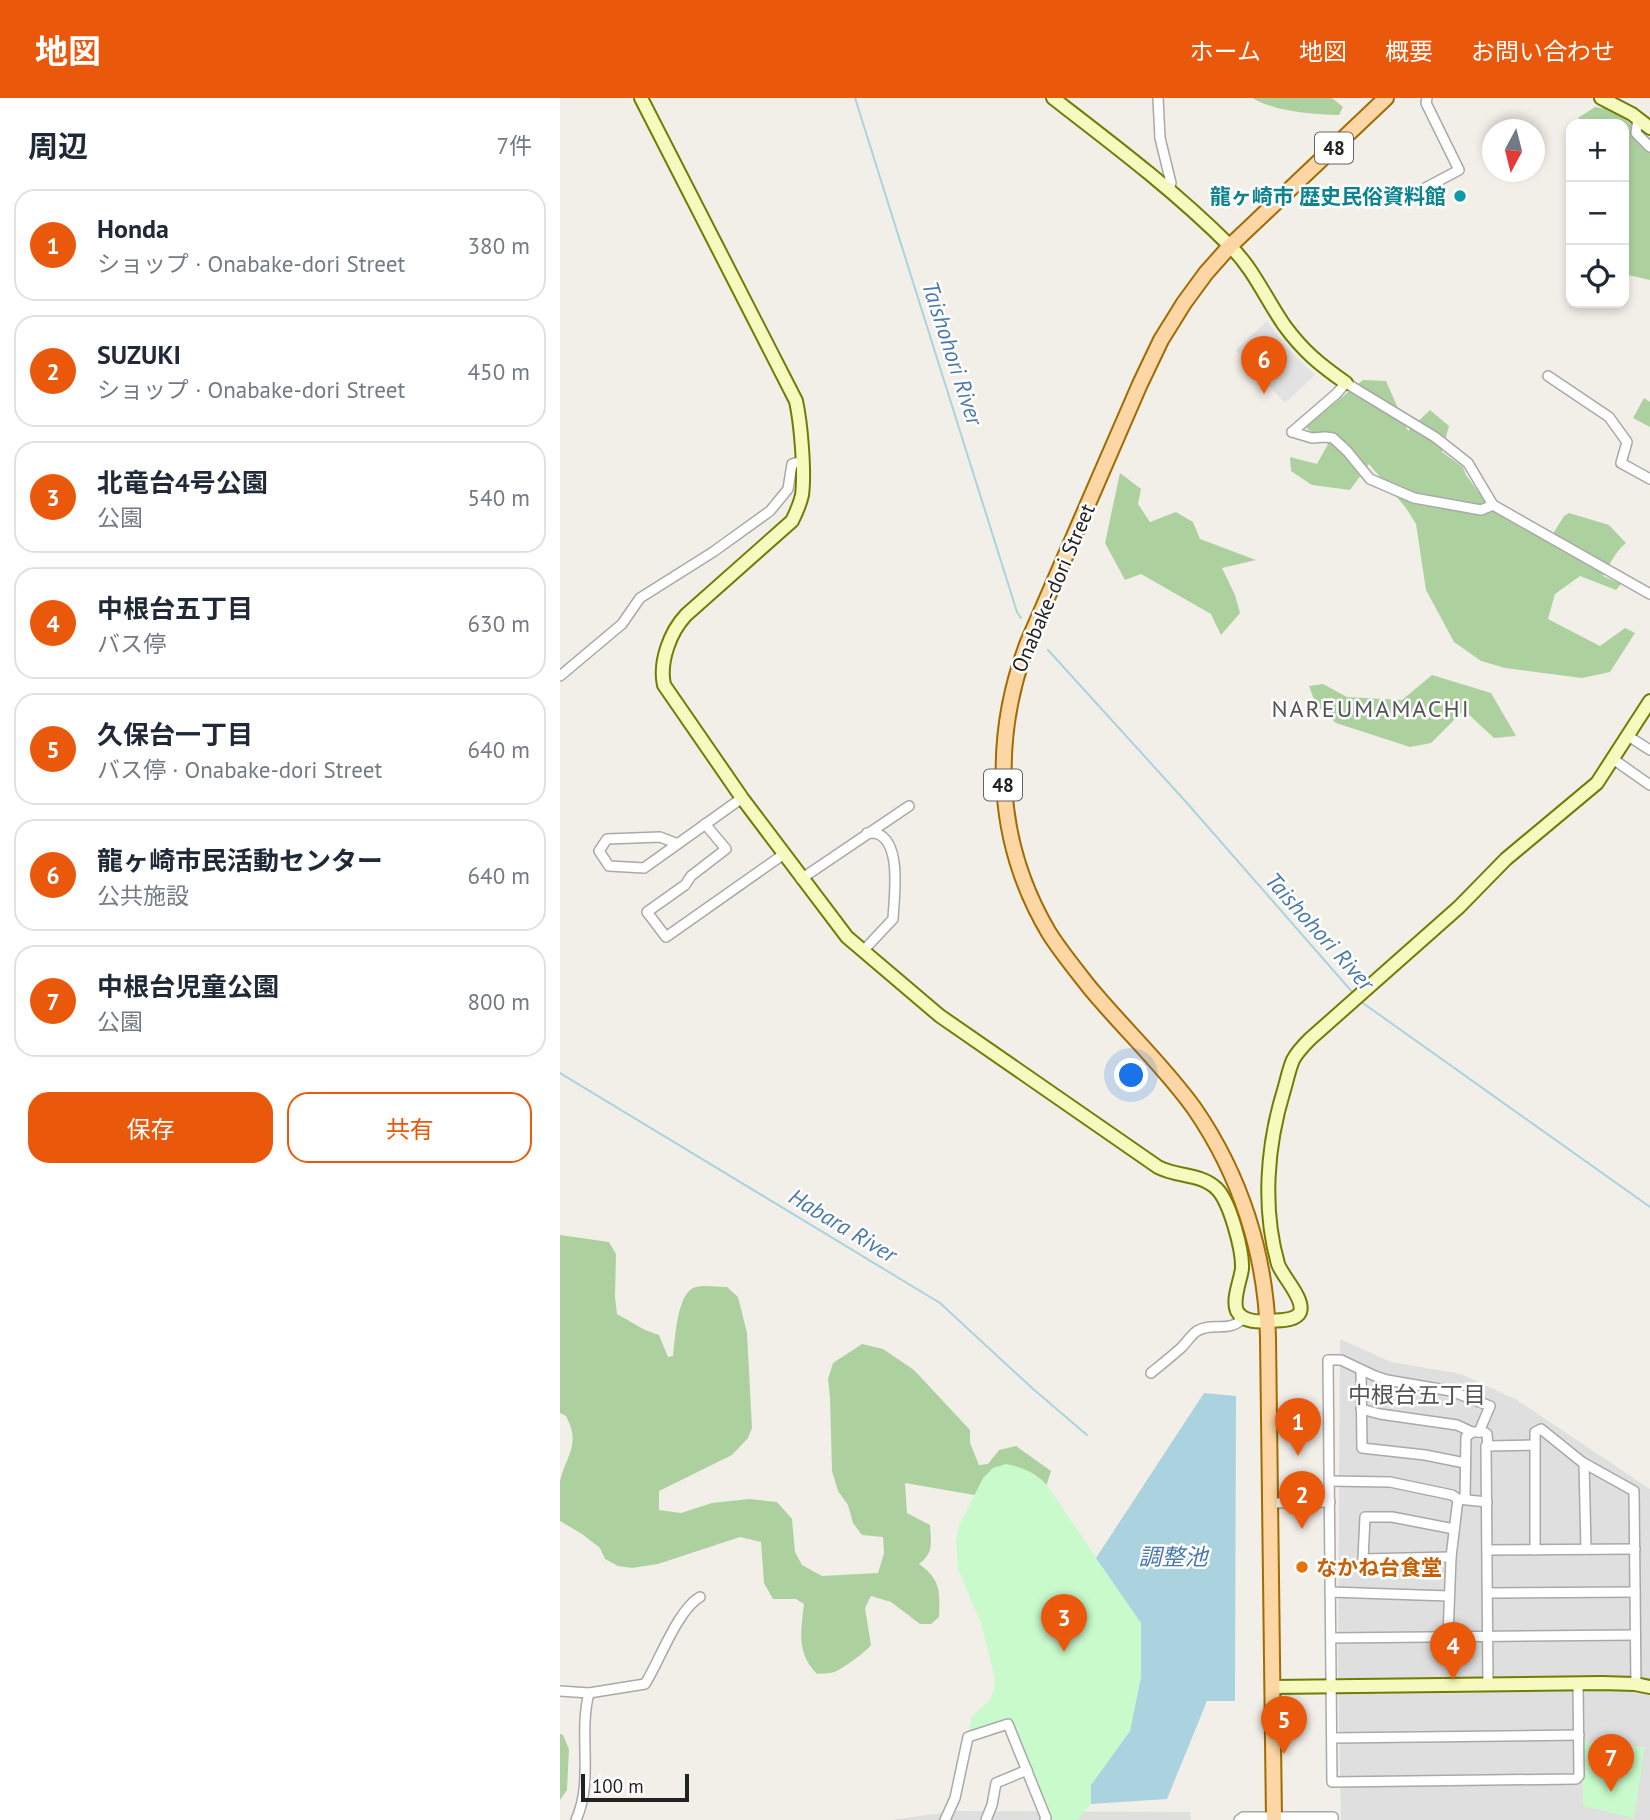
<!DOCTYPE html>
<html lang="ja">
<head>
<meta charset="utf-8">
<style>
	:root { --surface:#fff; --page:#f6f6f7; --text:#1f2937; --muted:#747a83; --line:#e0e1e3; --accent:#ea580c }
	body { margin:0; font-family:"PT Sans","Noto Sans JP",sans-serif; background:var(--page); color:var(--text) }
	.controls { position:absolute; right:21px; top:21px; display:grid; overflow:hidden; border-radius:14px; box-shadow:0 4px 10px #0003 }
	.controls button { width:63px; height:63px; display:grid; place-items:center; padding:0; border:0; border-bottom:2px solid var(--line); background:var(--surface); color:var(--text); font:35px sans-serif }
	.compass { position:absolute; left:922px; top:21px; width:63px; height:63px; border-radius:50%; background:var(--surface); box-shadow:0 4px 10px #0003; rotate:187deg }
	.scale { position:absolute; left:21px; bottom:18px; width:108px; box-sizing:border-box; padding-left:7px; border:4px solid #222; border-top:0; font-size:19px; line-height:24px; white-space:nowrap; color:#222; -webkit-text-stroke:5px #fff; paint-order:stroke }
	.you { position:absolute; left:572px; top:978px; width:24px; height:24px; margin:-18px; border:5px solid #fff; border-radius:50%; background:#1a73e8; box-shadow:0 0 0 10px #1a73e833 }
	.badge { display:grid; place-items:center; width:46px; height:46px; border-radius:50%; background:var(--accent); color:#fff; font-size:23px; font-weight:700 }
	.pin { position:absolute; translate:-50% -58px; filter:drop-shadow(0 2px 4px #0008) }
	.pin::after { content:''; position:absolute; top:37px; width:24px; height:21px; background:inherit; clip-path:polygon(0 0,100% 0,50% 100%) }
	.list { margin:0; padding:0; list-style:none }
	h2 { display:flex; justify-content:space-between; align-items:center; height:91px; margin:0; padding:0 28px; font-size:30px }
	h2 small { font-size:23px; font-weight:400; color:var(--muted) }
	.list li { display:grid; grid-template-columns:46px 1fr auto; gap:21px; align-items:center; box-sizing:border-box; height:112px; margin:0 14px 14px; padding:0 14px; border:2px solid var(--line); border-radius:21px }
	.list b { display:block; font-size:26px; white-space:nowrap }
	.list p { margin:0; font-size:23px; white-space:nowrap; color:var(--muted) }
	.list em { font-size:23px; font-style:normal; color:var(--muted) }
	.actions { display:flex; gap:14px; padding:21px 28px }
	.actions a { flex:1; padding:16px 0; border:2px solid var(--accent); border-radius:21px; text-align:center; font-size:24px; color:var(--accent) }
	.actions .main { background:var(--accent); color:#fff }
	.icon { flex:none; width:38px; height:38px; fill:none; stroke:currentColor; stroke-width:2; stroke-linecap:round; stroke-linejoin:round }
	.map { position:relative; flex:none; width:1090px; height:1722px; overflow:hidden }
	header { display:flex; align-items:center; gap:42px; box-sizing:border-box; height:98px; padding:0 35px; background:var(--accent); color:#fff }
	header strong { font-size:33px }
	nav { display:flex; gap:38px; margin-inline-start:auto; font-size:24px }
	main { display:flex }
	aside { flex:1; background:var(--surface) }
	.map>svg:first-child { display:block }
	.residential { fill:#e0dfdf }
	.forest { fill:#add19e }
	.park { fill:#c8facc }
	.parking { fill:#e2e2e2 }
	.water { fill:#aad3df }
	.lines { fill:none; stroke-linecap:round; stroke-linejoin:round }
	.stream { stroke:#aad3df; stroke-width:2 }
	.street-casing { stroke:#a9a9a9; stroke-width:12 }
	.secondary-casing { stroke:#707d05; stroke-width:16 }
	.primary-casing { stroke:#a06b00; stroke-width:18 }
	.street { stroke:#fff; stroke-width:9 }
	.secondary { stroke:#f7fabf; stroke-width:12 }
	.primary { stroke:#fcd6a4; stroke-width:14 }
	.culture-dot { fill:#0f9aa8; stroke:#fff; stroke-width:2.5 }
	.food-dot { fill:#e8710a; stroke:#fff; stroke-width:2.5 }
	.labels { text-anchor:middle; dominant-baseline:central; stroke-width:5; stroke-linejoin:round; paint-order:stroke }
	.shield { fill:#fff; stroke:#646464; stroke-width:2 }
	.shield-label { font-size:19px; font-weight:bold; fill:#222 }
	.culture-label { font-size:21px; font-weight:bold; fill:#0d838f; stroke:#fff; text-anchor:end }
	.street-label { font-size:21px; fill:#222; stroke:#fff }
	.food-label { font-size:21px; font-weight:bold; fill:#c56008; stroke:#fff; text-anchor:start }
	.water-label { font-size:23px; font-style:italic; fill:#4a7aab; stroke:#fff }
	.neighbourhood-label { font-size:23px; fill:#555; stroke:#fff }
	.quarter-label { font-size:24px; letter-spacing:2px; fill:#555; stroke:#fff }
</style>
</head>
<body>
<header>
<strong>地図</strong>
<nav><a>ホーム</a><a>地図</a><a>概要</a><a>お問い合わせ</a></nav>
</header>
<main>
<aside>
<h2>周辺<small>7件</small></h2>
<ul class="list">
<li><span class="badge">1</span><div><b>Honda</b><p>ショップ · Onabake-dori Street</p></div><em>380 m</em></li>
<li><span class="badge">2</span><div><b>SUZUKI</b><p>ショップ · Onabake-dori Street</p></div><em>450 m</em></li>
<li><span class="badge">3</span><div><b>北竜台4号公園</b><p>公園</p></div><em>540 m</em></li>
<li><span class="badge">4</span><div><b>中根台五丁目</b><p>バス停</p></div><em>630 m</em></li>
<li><span class="badge">5</span><div><b>久保台一丁目</b><p>バス停 · Onabake-dori Street</p></div><em>640 m</em></li>
<li><span class="badge">6</span><div><b>龍ヶ崎市民活動センター</b><p>公共施設</p></div><em>640 m</em></li>
<li><span class="badge">7</span><div><b>中根台児童公園</b><p>公園</p></div><em>800 m</em></li>
</ul>
<div class="actions"><a class="main">保存</a><a>共有</a></div>
</aside>
<div class="map">
<svg width="1090" height="1722" viewBox="0 0 1090 1722">
	<rect width="100%" height="100%" fill="#f2efe9"/>
	<g class="residential">
		<path d="M780,1241L831,1264L901,1276L957,1302L1090,1391V1722H781L778,1572Z"/>
		<path d="M396,1713L630,1714L631,1722H331Z"/>
	</g>
	<g class="forest">
		<path d="M692,0H772L783,9L779,17C750,16 717,14 692,0Z"/>
		<path d="M1035,9L1052,12L1090,40V182L1064,176V26H1024L1018,20Z"/>
		<path d="M803,282L826,283L848,333L870,312L889,328L882,354L903,369L906,377L931,411L988,444L1004,418L1009,415L1049,427L1066,445C1054,455 1051,465 1043,478L1061,486L1056,492L1020,478L995,496L988,521L1040,548L1065,530L1075,535L1050,574L1022,580L945,570L921,563L894,544L866,492L856,426L846,410L809,366L790,392L752,387L731,373L730,359L757,366L768,346L745,329Z"/>
		<path d="M1084,300L1090,304V329L1073,320Z"/>
		<path d="M560,375L581,391L578,406L590,424L616,414L633,424L640,441L696,462L662,470L675,497L680,515L661,537L651,516L581,476L565,482L545,445Z"/>
		<path d="M872,577L931,595L956,638L934,640L904,612L871,645L850,649L776,625L756,607L749,588L763,586L787,599L842,602Z"/>
		<path d="M0,1137L49,1144L56,1156L55,1199L57,1216L85,1232L99,1237L108,1259L113,1258C115,1241 117,1198 133,1190C142,1186 157,1189 167,1189L178,1199L187,1235L192,1330L188,1340L172,1357L99,1393V1412L121,1415L152,1405L189,1401L217,1404L232,1421L235,1454L242,1467L262,1478L318,1475L324,1455L323,1439L302,1437L293,1425L288,1407L278,1393L272,1373L270,1300L268,1281L273,1265L302,1246L323,1251L354,1272L410,1332V1345L419,1367L428,1366L439,1352L456,1348L491,1373L485,1392L426,1399L345,1385L347,1415L370,1427C371,1444 374,1455 359,1466C381,1482 380,1493 379,1519L371,1526H360L331,1504L311,1498L305,1510L311,1547C307,1553 281,1572 274,1574C269,1576 262,1575 257,1576C236,1555 241,1533 244,1506L236,1501H213L204,1485L201,1444L180,1439L98,1466L72,1470L58,1468L45,1461L40,1450L22,1436L0,1423C0,1411 0,1395 0,1383C7,1355 21,1347 6,1318L0,1315Z"/>
		<path d="M0,1636L3,1637L9,1651L7,1692L0,1702Z"/>
	</g>
	<g class="park">
		<path d="M446,1366C461,1369 475,1374 486,1386L581,1525V1579L570,1633L531,1687V1706L517,1722H496L486,1720L448,1626L408,1639L412,1618L429,1603L434,1592L435,1580L421,1525L398,1471L396,1443L398,1430L423,1380L433,1370Z"/>
		<path d="M1022,1644L1085,1649L1074,1720L1023,1708Z"/>
	</g>
	<path class="parking" d="M707,223L728,251L755,277L725,305L676,252Z"/>
	<path class="water" d="M644,1295L676,1298L675,1603H647L607,1701L531,1706V1687L570,1633L581,1579V1525L536,1460Z"/>
	<g class="lines">
		<g class="stream">
			<path d="M295,0L457,514L461,520"/>
			<path d="M488,552L627,705L794,896"/>
			<path d="M800,903L1090,1109"/>
			<path d="M0,975L380,1205L472,1290L527,1337"/>
		</g>
		<g class="street-casing">
			<g id="street">
				<path d="M598,0L600,40L611,85L609,92"/>
				<path d="M1078,20L1076,35L1090,49"/>
				<path d="M865,90L899,72L866,5L867,0"/>
				<path d="M988,278L1049,319L1067,344L1061,365L1090,381"/>
				<path d="M732,334L776,296L786,285L875,339L908,365L933,407L1090,496"/>
				<path d="M732,334L752,340L765,339L773,340L787,353L810,381L854,400L921,412L933,407"/>
				<path d="M0,578L62,526L80,500L153,454L210,413L228,391L232,366L242,363"/>
				<path d="M1068,638L1090,652"/>
				<path d="M1053,661L1090,687"/>
				<path d="M145,726L166,751L131,778L125,787L87,814L106,839L224,756"/>
				<path d="M118,746L100,739L47,741L39,753L49,768L84,770L182,700"/>
				<path d="M241,781L349,708"/>
				<path d="M303,853L333,821C334,799 342,746 318,736C316,735 309,735 307,735"/>
				<path d="M801,1272L802,1350L865,1357L905,1365"/>
				<path d="M591,1275C602,1266 612,1258 622,1249C627,1244 631,1237 637,1233C654,1223 667,1236 684,1220"/>
				<path d="M801,1311L820,1316L897,1327L912,1334"/>
				<path d="M919,1334L930,1308L891,1293L827,1282L815,1278L781,1262H768L772,1684L1016,1681L1019,1678L1018,1586"/>
				<path d="M1024,1365L1026,1451"/>
				<path d="M769,1383L830,1384L892,1397L898,1401L927,1404"/>
				<path d="M905,1401L906,1339L912,1334H924L927,1336L928,1348"/>
				<path d="M711,1405L770,1404"/>
				<path d="M927,1452L1075,1451"/>
				<path d="M975,1452V1334L981,1331L1022,1364L1074,1393L1076,1587"/>
				<path d="M891,1459L803,1461L805,1419H832L894,1431"/>
				<path d="M770,1494L889,1498"/>
				<path d="M928,1495L1075,1494"/>
				<path d="M888,1539L891,1459L898,1401"/>
				<path d="M771,1540L1075,1537"/>
				<path d="M928,1587L926,1348L975,1347"/>
				<path d="M0,1593L29,1595L85,1586C99,1564 118,1511 140,1499"/>
				<path d="M772,1640L1019,1637"/>
				<path d="M16,1722C34,1682 18,1637 29,1595"/>
				<path d="M385,1722L395,1700L408,1639L448,1626L486,1720L485,1722"/>
				<path d="M426,1722L432,1707L436,1685L467,1672"/>
				<path d="M679,1722L683,1719H773V1722"/>
			</g>
		</g>
		<g class="secondary-casing">
			<g id="secondary">
				<path d="M81,0L236,303C241,326 245,374 242,397C240,406 236,415 232,423L126,517C110,534 99,564 104,587L182,700L287,839L380,918L598,1069C616,1079 641,1075 657,1091C670,1104 683,1153 682,1171C680,1184 672,1202 677,1213C683,1225 700,1224 711,1223C720,1222 736,1223 740,1214C745,1201 722,1178 718,1166C702,1110 707,1047 724,992C727,982 729,971 733,962C737,954 744,947 750,941L899,809L946,761L1037,685L1090,603"/>
				<path d="M493,0C554,47 615,93 670,148C693,170 706,201 724,227C743,253 760,267 786,285"/>
				<path d="M1041,0L1072,16L1090,30"/>
				<path d="M713,1589L1042,1585L1075,1586L1090,1589"/>
			</g>
		</g>
		<g class="primary-casing">
			<path id="primary" d="M714,1722L708,1239C706,1157 681,1078 634,1010C603,967 564,931 530,890C516,872 501,854 489,835C435,744 431,641 468,544L580,286L601,242L624,205L646,175L670,148L826,0"/>
		</g>
		<use href="#street" class="street"/>
		<use href="#secondary" class="secondary"/>
		<use href="#primary" class="primary"/>
	</g>
	<circle class="culture-dot" cx="900" cy="98" r="7"/>
	<circle class="food-dot" cx="742" cy="1469" r="7"/>
	<g class="labels">
		<g class="shield">
			<rect x="755" y="34.5" width="38" height="31" rx="5"/>
			<rect x="424" y="671.5" width="38" height="31" rx="5"/>
		</g>
		<g class="shield-label">
			<text x="774" y="50">48</text>
			<text x="443" y="687">48</text>
		</g>
		<g class="culture-label">
			<text x="886" y="98">龍ヶ崎市 歴史民俗資料館</text>
		</g>
		<g class="street-label">
			<text transform="translate(493 490) rotate(-67)">Onabake-dori Street</text>
		</g>
		<g class="food-label">
			<text x="756" y="1469">なかね台食堂</text>
		</g>
		<g class="water-label">
			<text transform="translate(393 255) rotate(72)">Taishohori River</text>
			<text transform="translate(760 833) rotate(48)">Taishohori River</text>
			<text transform="translate(283 1127) rotate(31)">Habara River</text>
			<text x="613" y="1458">調整池</text>
		</g>
		<g class="neighbourhood-label">
			<text x="857" y="1296">中根台五丁目</text>
		</g>
		<g class="quarter-label">
			<text x="811" y="610">NAREUMAMACHI</text>
		</g>
	</g>
</svg>
<div class="controls">
<button>+</button>
<button>−</button>
<button><svg class="icon" aria-label="locate" viewBox="0 0 24 24"><circle cx="12" cy="12" r="6"/><path d="M12 2v4M12 18v4M2 12h4M18 12h4"/></svg></button>
</div>
<svg class="compass" viewBox="-18 -18 36 36"><path d="M0-13l5 13h-10z" fill="#e53935"/><path d="M0 13l5-13h-10z" fill="#747a83"/></svg>
<div class="scale">100 m</div>
<div class="you"></div>
<div class="pin badge" style="left:738px;top:1358px">1</div>
<div class="pin badge" style="left:742px;top:1431px">2</div>
<div class="pin badge" style="left:504px;top:1554px">3</div>
<div class="pin badge" style="left:893px;top:1582px">4</div>
<div class="pin badge" style="left:724px;top:1656px">5</div>
<div class="pin badge" style="left:704px;top:296px">6</div>
<div class="pin badge" style="left:1051px;top:1694px">7</div>
</div>
</main>
</body>
</html>
